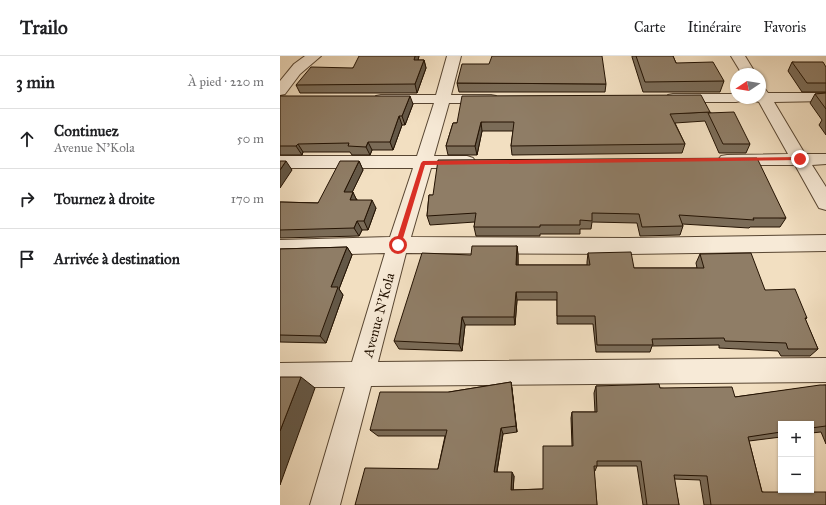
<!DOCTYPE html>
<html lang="fr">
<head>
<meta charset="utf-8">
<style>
	:root { --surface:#fff; --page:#f6f6f6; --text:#202124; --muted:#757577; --line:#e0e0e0 }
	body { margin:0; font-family:"IM FELL Great Primer",serif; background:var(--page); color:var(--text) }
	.controls { position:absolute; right:12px; bottom:12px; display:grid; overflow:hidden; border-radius:0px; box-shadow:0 1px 3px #0004 }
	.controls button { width:36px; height:36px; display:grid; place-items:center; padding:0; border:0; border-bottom:1px solid var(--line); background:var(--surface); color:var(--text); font:20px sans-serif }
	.compass { position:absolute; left:450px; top:12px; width:36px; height:36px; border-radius:50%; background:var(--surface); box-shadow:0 1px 3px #0004; rotate:258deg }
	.stop { position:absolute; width:12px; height:12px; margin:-9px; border:3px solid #d93025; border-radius:50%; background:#fff }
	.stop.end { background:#d93025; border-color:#fff; box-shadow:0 1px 4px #0008 }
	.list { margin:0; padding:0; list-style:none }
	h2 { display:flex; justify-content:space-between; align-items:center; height:52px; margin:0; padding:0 16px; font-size:17px }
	h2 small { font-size:13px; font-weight:400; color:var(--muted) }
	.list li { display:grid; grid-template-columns:26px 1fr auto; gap:12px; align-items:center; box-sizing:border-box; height:60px; padding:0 16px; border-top:1px solid var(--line) }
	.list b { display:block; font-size:15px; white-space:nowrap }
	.list p { margin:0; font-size:13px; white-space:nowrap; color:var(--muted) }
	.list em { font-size:13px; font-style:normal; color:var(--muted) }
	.icon { flex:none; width:22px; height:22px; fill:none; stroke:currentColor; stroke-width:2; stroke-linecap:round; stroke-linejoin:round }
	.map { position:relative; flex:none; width:546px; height:449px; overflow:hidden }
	header { display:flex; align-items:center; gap:24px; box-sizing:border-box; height:56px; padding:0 20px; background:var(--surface); border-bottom:1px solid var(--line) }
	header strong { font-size:19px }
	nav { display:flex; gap:22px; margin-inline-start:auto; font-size:14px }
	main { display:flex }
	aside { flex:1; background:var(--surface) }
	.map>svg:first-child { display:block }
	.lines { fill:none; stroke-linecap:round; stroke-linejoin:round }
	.minor-casing { stroke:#584632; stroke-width:2 }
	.minor { fill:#f7ead7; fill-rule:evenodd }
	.wall { fill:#7b6c58; stroke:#241303 }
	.shaded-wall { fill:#645847; stroke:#241303 }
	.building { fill:#8f7d66; stroke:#241303 }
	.route { fill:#d93025 }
	.labels { text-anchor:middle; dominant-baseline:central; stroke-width:3; stroke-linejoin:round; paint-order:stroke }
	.street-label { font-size:14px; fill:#241303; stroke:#f7ead7 }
</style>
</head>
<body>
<header>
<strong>Trailo</strong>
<nav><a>Carte</a><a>Itinéraire</a><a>Favoris</a></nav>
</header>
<main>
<aside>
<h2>3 min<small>À pied · 220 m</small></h2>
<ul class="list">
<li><svg class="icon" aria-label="ahead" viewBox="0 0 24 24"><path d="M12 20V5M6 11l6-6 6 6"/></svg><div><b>Continuez</b><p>Avenue N'Kola</p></div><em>50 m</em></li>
<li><svg class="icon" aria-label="right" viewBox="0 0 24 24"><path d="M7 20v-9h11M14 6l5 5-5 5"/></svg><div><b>Tournez à droite</b></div><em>170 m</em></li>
<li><svg class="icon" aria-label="arrive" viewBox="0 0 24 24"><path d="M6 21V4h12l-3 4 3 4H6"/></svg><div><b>Arrivée à destination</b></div></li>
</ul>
</aside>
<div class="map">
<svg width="546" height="449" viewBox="0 0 546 449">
	<rect width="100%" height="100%" fill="#f2dfc1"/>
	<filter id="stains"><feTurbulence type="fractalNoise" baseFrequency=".005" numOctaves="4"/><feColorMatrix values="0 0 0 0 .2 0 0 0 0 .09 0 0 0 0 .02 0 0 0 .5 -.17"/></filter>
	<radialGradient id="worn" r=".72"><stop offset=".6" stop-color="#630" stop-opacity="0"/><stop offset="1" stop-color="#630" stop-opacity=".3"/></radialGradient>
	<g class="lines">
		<g class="minor-casing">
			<g id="minor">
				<path d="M25,0H41L20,18L5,38L0,39V25L14,8Z"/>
				<path d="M167,0H181L171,39H211L216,40L218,43L216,46L211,47H169L154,100H187L193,102L196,106L193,110L187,112H151L131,181L348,182L546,179V195L348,198L126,197L98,306L546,302V326L91,330L60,449H30L65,331H0V307L72,306L105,197L0,200V184L110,181L133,112H0V100H137L154,47H101L96,46L94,43L96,40L101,39H156Z"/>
				<path d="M451,0H465L476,18H462Z"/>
				<path d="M480,32L485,33L488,37H546V45L494,46L525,98H546V108L532,109L546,131V154L539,152L515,109H447L441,108L438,104L441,100L447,99L508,98L479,46L475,45L473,42H480Z"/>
				<path d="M393,38H456V42H463L461,45L456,46H393L388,45L386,42L388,39Z"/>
			</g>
		</g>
		<use href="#minor" class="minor"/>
	</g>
	<g class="wall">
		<path d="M139,0L138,4H144L146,12L137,37H20L16,29L73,12Z"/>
		<path d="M352,0H393L396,7L444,25L440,36H363L352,1Z"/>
		<path d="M512,6L546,11V36H522L508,15Z"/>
		<path d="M177,27L326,28L325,36H179Z"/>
		<path d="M546,37V79L539,69L542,64L530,47L535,38Z"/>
		<path d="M0,40L133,48L125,69H122L113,94H92L90,99H72L70,96H23L22,99H0Z"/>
		<path d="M430,56L470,88L466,97H439L425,65L395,67L405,88L402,97L232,99L231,90L233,75H202L197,99H168L166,90L173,67Z"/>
		<path d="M79,105L83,114L72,136L77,144L96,152L88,174H82L79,180L0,182V146L38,147Z"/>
		<path d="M149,139L506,162L500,171H470L469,172L402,168L403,170L400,179L360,180L357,167L312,166L311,173H300V178H260V180H196L194,171L195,166L150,169L147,160Z"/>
		<path d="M237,190L238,199V209H307V206L308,197L354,212H417L416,207L420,198L485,234L527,262L525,263L538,293L530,300H501L498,295L439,292V289L372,290L370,296H316L313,268H277V244H237L235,269H185L182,295L119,293L114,285L191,199Z"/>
		<path d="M67,191L72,199L59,233L63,239L46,287L0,286V193Z"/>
		<path d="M231,326L232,333L237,376L223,378L217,416L234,420L233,434L263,433L292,390L291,362L292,356H315L314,337L316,330L380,332L455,341L546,329V388L541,376L531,377V368H501V381L469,385L482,436L546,449H424L420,424L394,423L399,449H363L357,410H317L315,415H314L317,449H75L158,413L165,380H98L90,374L169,336Z"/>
	</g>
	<g class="shaded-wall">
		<path d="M135,0H139L136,12L134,4Z"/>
		<path d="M144,4L146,12L137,37L135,28Z"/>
		<path d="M130,40L133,48L125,69L122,60Z"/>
		<path d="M119,60L122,69L113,94L110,86Z"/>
		<path d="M201,66L202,75L197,99L195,90Z"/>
		<path d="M88,86L92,94L90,99L86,91Z"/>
		<path d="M18,88L23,96L22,99L16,90Z"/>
		<path d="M6,105L12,114L0,132V114Z"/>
		<path d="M79,105L83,114L68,145L64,136Z"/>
		<path d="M73,136L77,145L70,144Z"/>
		<path d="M92,144L96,152L88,174L84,165Z"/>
		<path d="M77,165L82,174L79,180L74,172Z"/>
		<path d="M237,190L238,199V217L236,209Z"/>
		<path d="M67,191L72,199L59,233L63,239L46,287L40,280L51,231Z"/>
		<path d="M236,236L237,244L235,269L234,261Z"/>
		<path d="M182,261L185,269L182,295L179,288Z"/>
		<path d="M21,321L35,332L0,429V375Z"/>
		<path d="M231,326L232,333L237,376L236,370Z"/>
		<path d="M221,372L223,378L216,420L214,416Z"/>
		<path d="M232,416L234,420L233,437L231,434Z"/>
	</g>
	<g class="building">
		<path d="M79,0H135L134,4H144L135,28L16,29L31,11L73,12Z"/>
		<path d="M212,0H322L326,28L177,27L182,8H209Z"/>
		<path d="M356,0H393L396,7L433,6L444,25L365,26Z"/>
		<path d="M512,6H543L546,11V27H527Z"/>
		<path d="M546,37V53L535,38Z"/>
		<path d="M421,39L430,56L390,58L405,88L231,90L234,66H201L195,90H166L173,67H177L182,40Z"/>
		<path d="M0,40H130L122,60H119L110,86H88L86,91L68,90L69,87L18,88L16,90H0Z"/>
		<path d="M454,56L470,88H443L428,57Z"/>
		<path d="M477,102L506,162H473L474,164L399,159L403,170L362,171L359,158L312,157V165L300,164V169H260V171H194L196,157L147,160L149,139H153L158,104Z"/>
		<path d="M0,105H6L0,114Z"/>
		<path d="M60,105H79L64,136H73L70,144H92L84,165H77L74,172L0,174V146L38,147Z"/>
		<path d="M192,190H237L236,209H310L308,197L351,196L354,212H424L420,198L471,197L485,234L515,233L527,262H525L538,293H508L506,287L445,285L444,282L372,283L373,289H317L315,260H277V236H236L234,261H182L179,288L114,285L142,197L191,199Z"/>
		<path d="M67,191L51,231H58L40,280L0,279V193Z"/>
		<path d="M0,321H21L0,375Z"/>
		<path d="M231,326L236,370L221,372L214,416H232L231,434L263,433V390H293L292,356H317L316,330L379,328L380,332L452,331L455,341L540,329H546V370L531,372V368H501V376L468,381L482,436H546V449H431L427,420L394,419L399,449H367L361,405H317V410H314L317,449H75L85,412L158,413L167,374H90L100,336H169Z"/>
	</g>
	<path class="route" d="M520,101L522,102V104L145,109L121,189L118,192L115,189L141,107L143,105Z"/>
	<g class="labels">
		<g class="street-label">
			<text transform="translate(99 259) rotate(-75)">Avenue N'Kola</text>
		</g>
	</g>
	<rect width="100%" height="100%" filter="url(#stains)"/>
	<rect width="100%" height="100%" fill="url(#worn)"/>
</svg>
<div class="controls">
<button>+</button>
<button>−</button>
</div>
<svg class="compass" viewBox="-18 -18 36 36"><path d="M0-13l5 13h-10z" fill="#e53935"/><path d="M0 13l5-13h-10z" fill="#757577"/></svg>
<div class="stop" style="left:118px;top:189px"></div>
<div class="stop end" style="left:520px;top:103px"></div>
</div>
</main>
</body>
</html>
